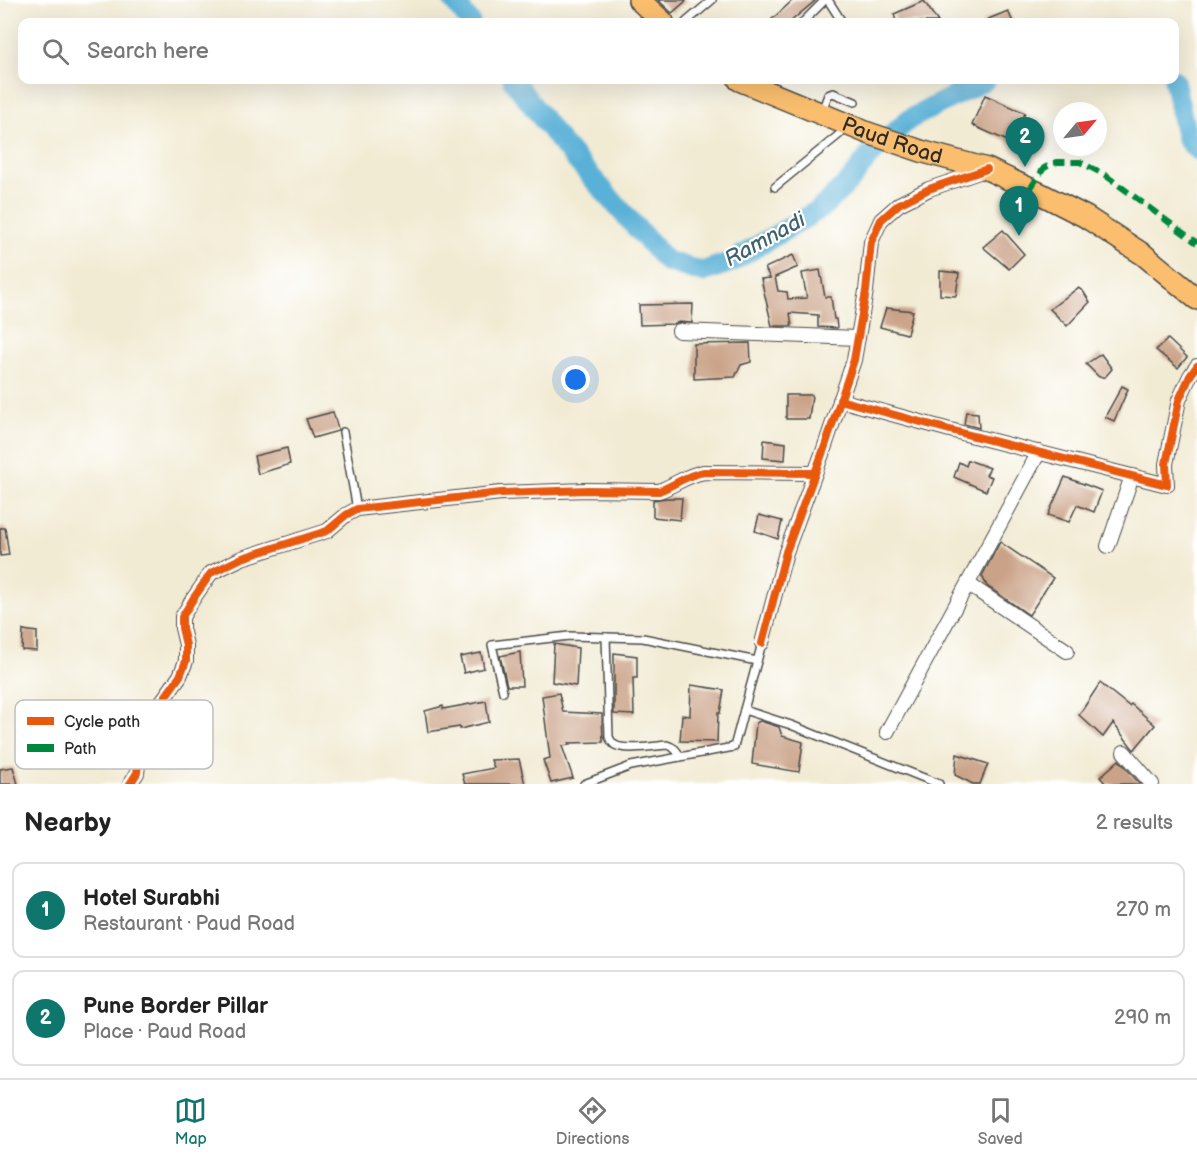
<!DOCTYPE html>
<html lang="en">
<head>
<meta charset="utf-8">
<style>
	:root { --surface:#fff; --page:#f6f6f6; --text:#222; --muted:#767676; --line:#e0e0e0; --accent:#0f766e }
	body { margin:0; font-family:"Balsamiq Sans",sans-serif; background:var(--page); color:var(--text) }
	.compass { position:absolute; left:1053px; top:102px; width:54px; height:54px; border-radius:50%; background:var(--surface); box-shadow:0 6px 24px #0002; rotate:61deg }
	.you { position:absolute; left:576px; top:380px; width:21px; height:21px; margin:-15px; border:4px solid #fff; border-radius:50%; background:#1a73e8; box-shadow:0 0 0 9px #1a73e833 }
	.badge { display:grid; place-items:center; width:39px; height:39px; border-radius:50%; background:var(--accent); color:#fff; font-size:20px; font-weight:700 }
	.pin { position:absolute; translate:-50% -50px; filter:drop-shadow(0 2px 3px #0008) }
	.pin::after { content:''; position:absolute; top:32px; width:21px; height:18px; background:inherit; clip-path:polygon(0 0,100% 0,50% 100%) }
	.list { margin:0; padding:0; list-style:none }
	h2 { display:flex; justify-content:space-between; align-items:center; height:78px; margin:0; padding:0 24px; font-size:26px }
	h2 small { font-size:20px; font-weight:400; color:var(--muted) }
	.list li { display:grid; grid-template-columns:39px 1fr auto; gap:18px; align-items:center; box-sizing:border-box; height:96px; margin:0 12px 12px; padding:0 12px; border:2px solid var(--line); border-radius:12px }
	.list b { display:block; font-size:22px; white-space:nowrap }
	.list p { margin:0; font-size:20px; white-space:nowrap; color:var(--muted) }
	.list em { font-size:20px; font-style:normal; color:var(--muted) }
	.icon { flex:none; width:33px; height:33px; fill:none; stroke:currentColor; stroke-width:2; stroke-linecap:round; stroke-linejoin:round }
	.map { position:relative; flex:none; width:1197px; height:784px; overflow:hidden }
	.search { position:absolute; background:var(--surface); box-shadow:0 6px 24px #0002; left:18px; right:18px; top:18px; height:66px; display:flex; align-items:center; gap:15px; box-sizing:border-box; padding:0 21px; border-radius:12px; color:var(--muted); font-size:22px }
	.sheet { height:294px; background:var(--surface) }
	nav { display:flex; justify-content:space-around; align-items:center; box-sizing:border-box; height:84px; border-top:2px solid var(--line); background:var(--surface); font-size:16px; color:var(--muted) }
	nav a { display:grid; justify-items:center; gap:3px }
	nav .on { color:var(--accent) }
	.map>svg:first-child { display:block }
	.lines { fill:none; stroke-linecap:round; stroke-linejoin:round }
	.river { stroke:#5ab1d7; stroke-width:21 }
	.building { fill:#caa287 }
	.service-casing { stroke:#494844; stroke-width:10 }
	.minor-casing { stroke:#494844; stroke-width:16 }
	.primary-casing { stroke:#494844; stroke-width:24 }
	.service { stroke:#fff; stroke-width:7 }
	.minor { stroke:#fff; stroke-width:14 }
	.primary { stroke:#fabe6e; stroke-width:21 }
	.quiet { stroke:#00873e; stroke-width:6; stroke-dasharray:12 6; stroke-linecap:butt }
	.cycleway-casing { stroke:#fff; stroke-width:11 }
	.cycleway { stroke:#e8590c; stroke-width:8 }
	.labels { text-anchor:middle; dominant-baseline:central; stroke-width:4.5; stroke-linejoin:round; paint-order:stroke }
	.street-label { font-size:21px; fill:#2b2b2b; stroke:#fff }
	.water-label { font-size:22px; font-style:italic; fill:#3e6170; stroke:#fff }
	.key { fill:#fff; stroke:#bfbfbf; stroke-width:1.5 }
	.key-label { font-size:16px; fill:#2b2b2b }
</style>
</head>
<body>
<div class="map">
<svg width="1197" height="784" viewBox="0 0 1197 784">
	<rect width="100%" height="100%" fill="#fff"/>
	<filter id="ink" filterUnits="userSpaceOnUse"><feTurbulence type="fractalNoise" baseFrequency=".0167" numOctaves="2"/><feDisplacementMap in="SourceGraphic" scale="12" xChannelSelector="R" yChannelSelector="G"/><feConvolveMatrix kernelMatrix="1 2 1 2 8 2 1 2 1" color-interpolation-filters="sRGB"/></filter>
	<filter id="wash" filterUnits="userSpaceOnUse"><feTurbulence type="fractalNoise" baseFrequency=".008" numOctaves="4" result="noise"/><feDisplacementMap in="SourceGraphic" scale="24" xChannelSelector="R" yChannelSelector="G"/><feGaussianBlur stdDeviation="1.35" result="paint"/><feColorMatrix in="noise" values="0 0 0 0 0 0 0 0 0 0 0 0 0 0 0 0 0 1.4 0 .05"/><feComposite in="paint" operator="in"/></filter>
	<g filter="url(#wash)">
		<rect width="100%" height="100%" fill="#f2ebd4"/>
		<g class="lines">
			<g class="river">
				<path d="M453,0L470,22"/>
				<path d="M513,80L562,144L666,261L702,272L731,262L820,209L852,179L869,156L908,120L985,80"/>
				<path d="M1174,80L1187,139L1197,150"/>
			</g>
		</g>
		<g id="blocks">
			<g class="building">
				<path d="M658,0H687L672,13Z"/>
				<path d="M793,0H816L790,22H769Z"/>
				<path d="M924,1L938,22H896L894,14Z"/>
				<path d="M1008,11L1013,22H981Z"/>
				<path d="M985,95L1025,113L1012,143L972,125Z"/>
				<path d="M1003,230L1024,254L1009,269L983,247Z"/>
				<path d="M793,255L798,267L775,277L778,291L787,292L788,299L807,298L802,273L820,270L825,297H831L834,319H836L837,328L818,327V315L790,313L792,326H772L761,279L770,278L765,268Z"/>
				<path d="M940,271L959,273L956,296L940,295Z"/>
				<path d="M1078,288L1083,291L1090,302L1067,326L1050,309Z"/>
				<path d="M693,304L692,323L679,322L674,324L640,325L639,305Z"/>
				<path d="M886,308L913,311L907,334L880,327Z"/>
				<path d="M1168,339L1187,357L1178,368L1156,350Z"/>
				<path d="M750,343L751,362L741,365L735,377L694,379V344Z"/>
				<path d="M1101,354L1112,369L1105,377H1099L1086,364Z"/>
				<path d="M1122,386L1128,389L1114,421L1105,417Z"/>
				<path d="M786,395H812L809,419H786Z"/>
				<path d="M333,412L338,429V431L313,438L306,419Z"/>
				<path d="M966,412L978,413L979,428L964,424Z"/>
				<path d="M764,440L786,443L785,460L763,458Z"/>
				<path d="M287,448L290,464L258,474L254,456Z"/>
				<path d="M968,460L990,468L986,475L992,477L986,491L954,477L959,462L966,466Z"/>
				<path d="M1065,477L1102,491L1094,512L1077,505L1069,522L1048,515Z"/>
				<path d="M666,498H682L680,520L653,517V500Z"/>
				<path d="M759,515L782,521L778,539L755,531Z"/>
				<path d="M0,528H5L9,555L0,556Z"/>
				<path d="M1000,542L1053,578L1029,615L987,586L982,576Z"/>
				<path d="M23,630L37,632V651L22,650Z"/>
				<path d="M554,644L578,648L576,686L552,682Z"/>
				<path d="M520,652L522,686H507L500,656Z"/>
				<path d="M481,653L484,668L464,673L460,657Z"/>
				<path d="M614,653L637,656V678H633L634,715L614,714Z"/>
				<path d="M1100,683L1129,706L1131,704L1155,725L1134,750L1113,723L1103,737L1079,715Z"/>
				<path d="M691,685L724,690L720,713H718L717,742L680,741L682,715L690,716Z"/>
				<path d="M559,693L563,712L602,714L603,742L569,743L570,745L562,746L573,778L551,783L543,760L550,758L542,696Z"/>
				<path d="M486,701L489,722L460,729V727L428,732L425,711L443,706V709Z"/>
				<path d="M760,721L779,727L782,736L803,742L799,772L752,764L756,723Z"/>
				<path d="M957,754L988,764L980,784H973L955,775Z"/>
				<path d="M519,759L525,784H465L462,774L494,768L491,760Z"/>
				<path d="M1119,760L1140,784H1106L1100,777Z"/>
				<path d="M13,767L18,784H0V769Z"/>
			</g>
		</g>
	</g>
	<g filter="url(#ink)">
		<use href="#blocks" fill-opacity="0" stroke="#494844" stroke-width="1.5"/>
		<g class="lines">
			<g class="service-casing">
				<g id="service">
					<path d="M828,0L842,22"/>
					<path d="M686,22L712,0"/>
					<path d="M803,22L825,0"/>
					<path d="M822,111L828,95L833,93L855,102"/>
					<path d="M775,187L846,129"/>
					<path d="M343,432L357,509"/>
					<path d="M606,637L609,737C611,741 612,743 615,745C625,751 655,746 667,745C674,747 677,750 680,757"/>
					<path d="M503,692L492,645L569,636L643,638L757,661"/>
					<path d="M744,710L791,725L939,784"/>
					<path d="M584,784L631,766L734,747L762,643"/>
				</g>
			</g>
			<g class="minor-casing">
				<g id="minor">
					<path d="M679,331L858,338"/>
					<path d="M840,400L950,430L1167,485L1166,464L1179,400L1190,376L1197,366"/>
					<path d="M1108,546L1132,476"/>
					<path d="M968,584L1067,651"/>
					<path d="M762,643L786,552L825,446L854,360L866,291L871,242L881,220L899,204L929,189L985,170"/>
					<path d="M887,732L1039,452"/>
					<path d="M1124,752L1152,784"/>
					<path d="M130,784L137,773L142,736L150,718L180,676L186,661V645L182,628V617L193,599L211,573L242,558L327,531L346,515L357,509L501,493L587,490L659,491C675,485 686,475 704,472L815,473"/>
				</g>
			</g>
			<g class="primary-casing">
				<g id="primary">
					<path d="M639,0L663,22"/>
					<path id="s1" d="M739,80L868,133L924,152L987,169L1043,195L1086,217L1144,255L1197,299"/>
				</g>
			</g>
			<use href="#service" class="service"/>
			<use href="#minor" class="minor"/>
			<use href="#primary" class="primary"/>
			<path class="quiet" d="M1030,189L1044,168L1057,162H1080L1105,175L1197,243"/>
			<g class="cycleway-casing">
				<g id="cycleway">
					<path d="M840,400L950,430L1167,485L1166,464L1179,400L1190,376L1197,366"/>
					<path d="M762,643L786,552L825,446L854,360L866,291L871,242L881,220L899,204L929,189L987,169"/>
					<path d="M130,784L137,773L142,736L150,718L180,676L186,661V645L182,628V617L193,599L211,573L242,558L327,531L346,515L357,509L501,493L587,490L659,491C675,485 686,475 704,472L815,473"/>
				</g>
			</g>
			<use href="#cycleway" class="cycleway"/>
		</g>
	</g>
	<g class="labels">
		<g class="street-label">
			<text stroke="none"><textPath href="#s1" startOffset="165">Paud Road</textPath></text>
		</g>
		<g class="water-label">
			<text transform="translate(765 240) rotate(-29)">Ramnadi</text>
		</g>
	</g>
	<rect x="15" y="700" width="198" height="69" rx="9" class="key"/>
	<rect x="27" y="717" width="27" height="8" fill="#e8590c"/>
	<rect x="27" y="744" width="27" height="8" fill="#00873e"/>
	<g class="key-label">
		<text x="64" y="727">Cycle path</text>
		<text x="64" y="754">Path</text>
	</g>
</svg>
<svg class="compass" viewBox="-18 -18 36 36"><path d="M0-13l5 13h-10z" fill="#e53935"/><path d="M0 13l5-13h-10z" fill="#767676"/></svg>
<div class="you"></div>
<div class="pin badge" style="left:1019px;top:236px">1</div>
<div class="pin badge" style="left:1025px;top:167px">2</div>
<div class="search"><svg class="icon" aria-label="search" viewBox="0 0 24 24"><circle cx="10" cy="10" r="6"/><path d="M15 15l6 6"/></svg>Search here</div>
</div>
<section class="sheet">
<h2>Nearby<small>2 results</small></h2>
<ul class="list">
<li><span class="badge">1</span><div><b>Hotel Surabhi</b><p>Restaurant · Paud Road</p></div><em>270 m</em></li>
<li><span class="badge">2</span><div><b>Pune Border Pillar</b><p>Place · Paud Road</p></div><em>290 m</em></li>
</ul>
</section>
<nav>
<a class="on"><svg class="icon" aria-label="map" viewBox="0 0 24 24"><path d="M3 6l6-2 6 2 6-2v14l-6 2-6-2-6 2zM9 4v14M15 6v14"/></svg>Map</a>
<a><svg class="icon" aria-label="directions" viewBox="0 0 24 24"><path d="M12 3l9 9-9 9-9-9zM9 14v-3h6M13 9l2 2-2 2"/></svg>Directions</a>
<a><svg class="icon" aria-label="saved" viewBox="0 0 24 24"><path d="M7 4h10v16l-5-4-5 4z"/></svg>Saved</a>
</nav>
</body>
</html>
